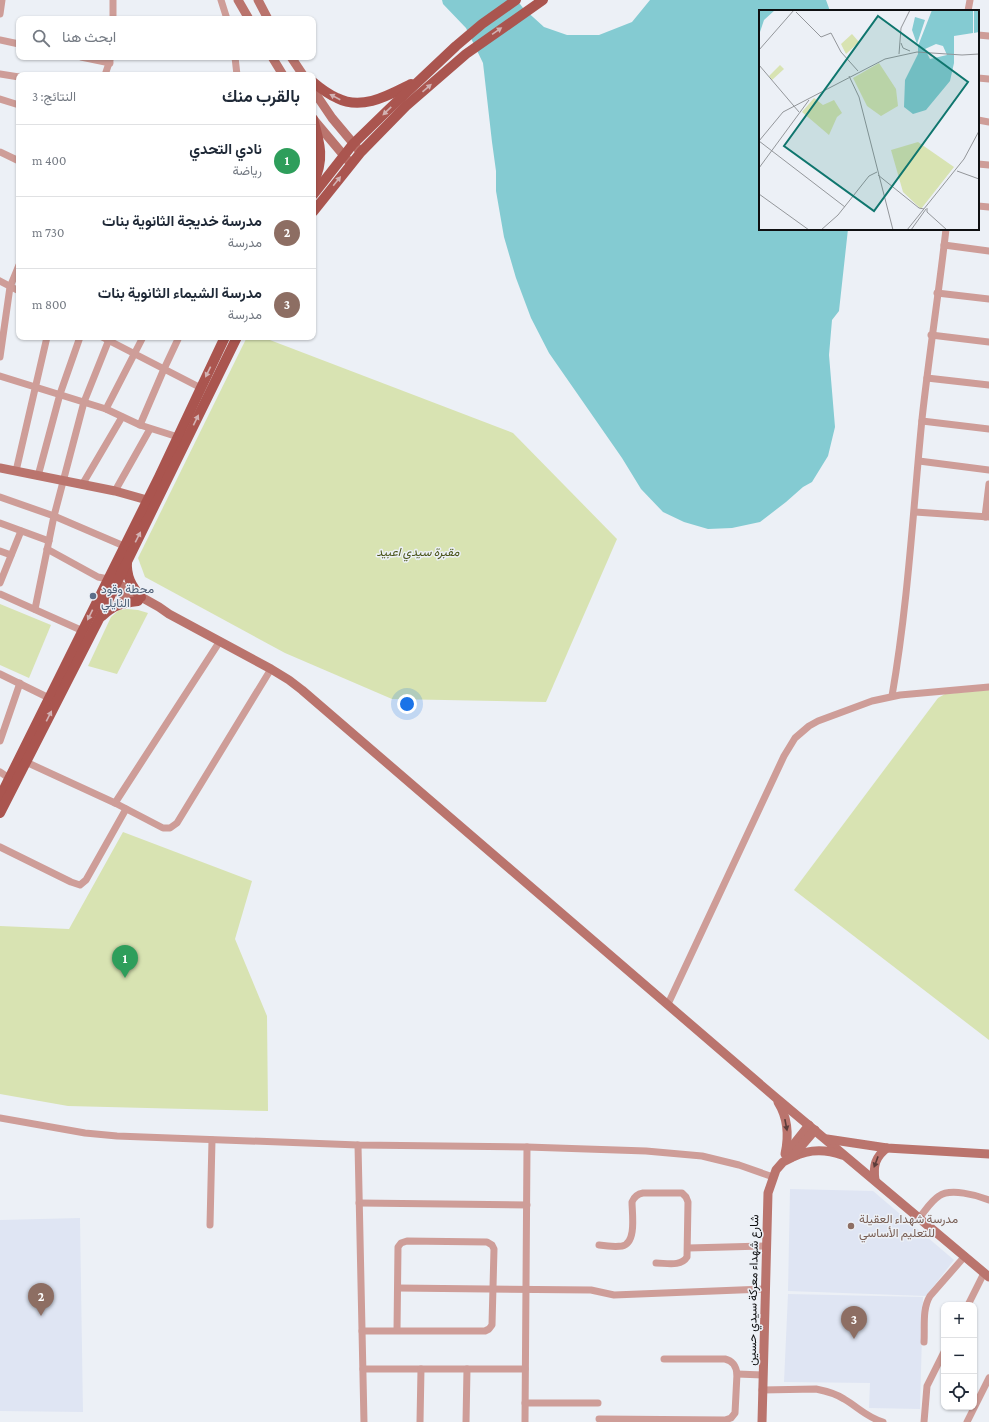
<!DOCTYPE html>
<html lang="ar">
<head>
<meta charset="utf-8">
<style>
	:root { --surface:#fff; --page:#f2f2f3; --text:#1f2937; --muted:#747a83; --line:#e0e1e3; --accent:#0f766e }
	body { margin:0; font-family:"Crimson Pro",Vazirmatn,serif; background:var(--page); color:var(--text); direction:rtl }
	.controls { position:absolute; right:12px; bottom:12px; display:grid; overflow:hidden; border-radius:8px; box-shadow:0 1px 3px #0004 }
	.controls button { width:36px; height:36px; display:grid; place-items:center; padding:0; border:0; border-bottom:1px solid var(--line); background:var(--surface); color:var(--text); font:20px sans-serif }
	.you { position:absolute; left:407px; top:704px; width:14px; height:14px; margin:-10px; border:3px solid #fff; border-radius:50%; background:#1a73e8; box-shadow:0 0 0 6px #1a73e833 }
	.badge { display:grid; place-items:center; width:26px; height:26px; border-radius:50%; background:var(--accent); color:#fff; font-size:13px; font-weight:700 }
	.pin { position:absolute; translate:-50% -33px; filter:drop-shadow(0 1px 2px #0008) }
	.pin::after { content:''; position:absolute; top:21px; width:14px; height:12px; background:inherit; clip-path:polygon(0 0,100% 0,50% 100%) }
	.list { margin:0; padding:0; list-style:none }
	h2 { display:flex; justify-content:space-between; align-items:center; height:52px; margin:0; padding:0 16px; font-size:17px }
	h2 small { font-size:13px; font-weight:400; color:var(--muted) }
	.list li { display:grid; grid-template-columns:26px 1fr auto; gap:12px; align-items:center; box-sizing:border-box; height:72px; padding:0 16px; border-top:1px solid var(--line) }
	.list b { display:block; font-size:15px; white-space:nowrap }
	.list p { margin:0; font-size:13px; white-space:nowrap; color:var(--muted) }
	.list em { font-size:13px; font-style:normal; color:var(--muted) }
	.icon { flex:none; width:22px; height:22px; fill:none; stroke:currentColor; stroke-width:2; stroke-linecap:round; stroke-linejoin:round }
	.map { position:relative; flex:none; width:989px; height:1422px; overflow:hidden; direction:ltr }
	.search { position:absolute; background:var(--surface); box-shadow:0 1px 3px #0004; left:16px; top:16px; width:300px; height:44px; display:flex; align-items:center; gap:10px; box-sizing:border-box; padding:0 14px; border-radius:8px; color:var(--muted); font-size:15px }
	.panel { position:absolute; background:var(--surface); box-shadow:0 1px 3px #0004; left:16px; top:72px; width:300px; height:268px; border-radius:8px; direction:rtl }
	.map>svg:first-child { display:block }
	.built { fill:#dfe5f3 }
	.green { fill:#d8e3b2 }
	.water { fill:#84cbd2 }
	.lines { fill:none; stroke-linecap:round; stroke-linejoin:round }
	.street { stroke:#ce9d98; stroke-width:7 }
	.secondary { stroke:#ba746d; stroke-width:9 }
	.primary { stroke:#aa554f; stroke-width:10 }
	.oneway { fill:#d2b2b3 }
	.oneway2 { fill:#5b3c3a }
	.service-dot { fill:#5c6f8a; stroke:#ecf0f6; stroke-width:1.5 }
	.education-dot { fill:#8d6e63; stroke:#ecf0f6; stroke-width:1.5 }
	.labels { text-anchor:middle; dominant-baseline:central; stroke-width:3; stroke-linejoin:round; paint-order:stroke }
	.park-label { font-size:12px; font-style:italic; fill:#4b551b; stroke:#ecf0f6 }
	.service-label { font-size:12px; fill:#4e5e75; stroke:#ecf0f6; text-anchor:start }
	.education-label { font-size:12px; fill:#785e54; stroke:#ecf0f6; text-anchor:start }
	.street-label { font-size:12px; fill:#0e0f11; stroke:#ecf0f6 }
	.inset-road { fill:none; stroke:#93969a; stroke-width:1 }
	.view { fill:#0f766e; fill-opacity:0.15; stroke:#0f766e; stroke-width:2 }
	.inset-edge { fill:none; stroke:#0e0f11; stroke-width:2 }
</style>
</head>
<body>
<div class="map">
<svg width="989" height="1422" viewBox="0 0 989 1422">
	<rect width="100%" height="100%" fill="#ecf0f6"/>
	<g class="built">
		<path d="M790,1189L873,1191L954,1260L926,1296L788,1291Z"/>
		<path d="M80,1218L83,1412L0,1411V1220Z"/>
		<path d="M788,1294L923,1297L920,1409L869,1408L870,1383L784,1382Z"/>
	</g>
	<g class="green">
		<path d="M247,337H262L513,433L617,539L546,702L392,699L285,653L145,577L138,558Z"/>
		<path d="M0,604L51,625L29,678L0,665Z"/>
		<path d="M127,609L138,610L148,613L117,674L88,666L111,617L119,610Z"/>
		<path d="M989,690V1040L794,890L938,698L945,694Z"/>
		<path d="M123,832L252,881L235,939L267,1016L268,1111L68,1106L0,1094V926L69,929Z"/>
	</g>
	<path class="water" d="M442,0H517L523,8L544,27L567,35H599L632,22L650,0H826L830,11H760V229H848L839,311L832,320L829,355L835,427L828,456L812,482L803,487L786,502L760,522L732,528L708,529L684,522L663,512L641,489L622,458L549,353L531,318L516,278L504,237L496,191V171L492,142L483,63L466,28L443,4Z"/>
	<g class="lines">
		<g class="street">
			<path d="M113,0V19"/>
			<path d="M221,0L227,19"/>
			<path d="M968,11L970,0"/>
			<path d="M0,14L2,0"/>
			<path d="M978,35L989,36"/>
			<path d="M0,40L19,44"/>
			<path d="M81,57L110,63"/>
			<path d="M235,57L237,75"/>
			<path d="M0,74L19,77"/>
			<path d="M105,75L111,57"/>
			<path d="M978,78L989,79"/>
			<path d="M0,99L19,105"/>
			<path d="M978,120L989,122"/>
			<path d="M0,152L19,161"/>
			<path d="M978,164L989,165"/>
			<path d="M978,206L989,207"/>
			<path d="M944,245L989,251"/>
			<path d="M0,281L19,291"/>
			<path d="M937,293L989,299"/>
			<path d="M931,335L989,342"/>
			<path d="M102,337L201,388"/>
			<path d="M0,357L10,287L19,265"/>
			<path d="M0,376L106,409L140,425L178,437"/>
			<path d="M927,378L989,385"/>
			<path d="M106,409L143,337"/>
			<path d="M922,421L989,429"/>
			<path d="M140,425L164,369L179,337"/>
			<path d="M919,461L989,470"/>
			<path d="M16,471L47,337"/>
			<path d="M38,476L60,394L80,337"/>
			<path d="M82,485L122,417"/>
			<path d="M115,491L150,429"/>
			<path d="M0,497L54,516L124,546"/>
			<path d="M915,512L989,517"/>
			<path d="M985,517L989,484"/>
			<path d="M0,523L49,541"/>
			<path d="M47,549L98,577L108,579"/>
			<path d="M0,551L11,555"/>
			<path d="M0,583L21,531"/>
			<path d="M0,594L83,631"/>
			<path d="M35,609L54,516L84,402L110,337"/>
			<path d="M0,674L49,698"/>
			<path d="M892,696C908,604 913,511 922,419C929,355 939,292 946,229"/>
			<path d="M0,741L20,683"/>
			<path d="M26,762L115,803L163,828H170L177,823L271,669"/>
			<path d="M0,772L9,778"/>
			<path d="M115,803L220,641"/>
			<path d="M0,847L71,882L80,885L86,880L126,809"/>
			<path d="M668,1004L784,756L795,738L809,726L818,721L872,701L900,695L989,687"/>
			<path d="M0,1118L85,1133L117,1136L358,1145L527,1147L646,1151L702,1156L739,1165L773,1177"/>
			<path d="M358,1145L364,1422"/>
			<path d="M359,1203L527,1205"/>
			<path d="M919,1218C925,1211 931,1201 939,1196C950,1188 977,1195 989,1200"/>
			<path d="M210,1225L212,1140"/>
			<path d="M599,1245C606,1246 615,1247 622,1246C637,1243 632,1213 632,1202C634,1197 637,1194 643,1193H682L686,1197L688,1202L687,1257C681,1267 666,1263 656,1263"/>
			<path d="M688,1248L766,1246"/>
			<path d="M398,1288L591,1290L614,1295L765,1289"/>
			<path d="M968,1305L984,1273"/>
			<path d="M362,1331H485L489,1329L492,1325L494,1249L492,1245L487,1242L407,1241L401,1243L398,1247L397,1331"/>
			<path d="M924,1342C925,1327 922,1309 930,1296L965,1256"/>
			<path d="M363,1369H525"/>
			<path d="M737,1374L763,1375"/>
			<path d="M762,1390L816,1389C826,1391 835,1393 844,1399C858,1407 866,1417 883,1422"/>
			<path d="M525,1403H598"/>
			<path d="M599,1419L725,1420L731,1418L735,1413L737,1374C736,1366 733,1361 725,1359H664"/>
			<path d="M420,1422L421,1369"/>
			<path d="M466,1422L467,1369"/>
			<path d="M525,1422L527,1147"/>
			<path d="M924,1422L927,1386L944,1352"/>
			<path d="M967,1422L989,1378"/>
		</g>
		<g class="secondary">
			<path d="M238,0L249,19"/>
			<path d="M258,0L268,19"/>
			<path d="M272,57L283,75"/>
			<path d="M291,57L303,75"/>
			<path d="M313,90L332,118L358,149"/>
			<path d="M314,120L351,164"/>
			<path d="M0,468L115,491L147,500"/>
			<path d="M111,580L159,607L169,614L271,669L289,680L302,690L775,1097L989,1277"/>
			<path d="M108,587L136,601"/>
			<path d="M778,1102C788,1118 789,1136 785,1154"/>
			<path d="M827,1139L887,1148L989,1154"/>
			<path d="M786,1154L809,1125"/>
			<path d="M793,1157C809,1149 825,1149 842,1155"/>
			<path d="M875,1180C873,1166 875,1157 887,1148"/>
			<path d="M762,1422L768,1193L776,1170L783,1162L791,1158L815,1130"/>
		</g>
		<g class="primary">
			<path d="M313,82C320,88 328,94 337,98C362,111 389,95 411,84"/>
			<path d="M313,183C325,160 320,143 313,119"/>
			<path d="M313,195L353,144L388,110L456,46L482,24L516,0"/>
			<path d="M313,212L361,152L406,106L466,54L543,0"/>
			<path d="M127,561C126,576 131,586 141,597"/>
			<path d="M102,616C114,605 121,603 138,601"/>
			<path d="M0,797L159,477L225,337"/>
			<path d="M0,813L99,619L237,337"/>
		</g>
	</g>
	<defs><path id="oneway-solid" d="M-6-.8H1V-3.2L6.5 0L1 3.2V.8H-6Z"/></defs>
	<g class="oneway">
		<use href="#oneway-solid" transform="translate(497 31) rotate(-35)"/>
		<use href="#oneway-solid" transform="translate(427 88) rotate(-41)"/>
		<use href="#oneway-solid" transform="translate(335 97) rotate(-152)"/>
		<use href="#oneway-solid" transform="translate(387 111) rotate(136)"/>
		<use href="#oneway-solid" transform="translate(337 181) rotate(-51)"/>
		<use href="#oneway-solid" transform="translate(208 372) rotate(116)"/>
		<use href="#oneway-solid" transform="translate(196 420) rotate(-64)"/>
		<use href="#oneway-solid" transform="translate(138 537) rotate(-63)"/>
		<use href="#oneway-solid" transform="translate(90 615) rotate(116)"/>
		<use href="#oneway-solid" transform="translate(49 716) rotate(-63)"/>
	</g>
	<g class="oneway2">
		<use href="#oneway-solid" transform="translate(786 1125) rotate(79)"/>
		<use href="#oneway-solid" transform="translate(876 1162) rotate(110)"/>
	</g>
	<circle class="service-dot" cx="93" cy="596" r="4"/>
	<circle class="education-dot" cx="851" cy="1226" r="4"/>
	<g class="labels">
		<g class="park-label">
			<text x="418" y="552">مقبرة سيدي اعبيد</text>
		</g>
		<g class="service-label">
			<text x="101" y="589">محطة وقود<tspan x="101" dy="14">النايلي</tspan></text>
		</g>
		<g class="education-label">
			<text x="859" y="1219">مدرسة شهداء العقيلة<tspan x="859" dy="14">للتعليم الأساسي</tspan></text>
		</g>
		<g class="street-label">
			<text transform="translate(753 1290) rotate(-89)">شارع شهداء معركة سيدي حسين</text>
		</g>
	</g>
	<g transform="translate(759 10)">
		<rect width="220" height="220" fill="#ecf0f6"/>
		<path d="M93,24L100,32L87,44L82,34ZM120,53L137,79L139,96L122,106L108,96L94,68ZM21,55L25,59L13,70L10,66ZM55,88L64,95L75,90L83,103L78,107L70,125L43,102ZM159,132L195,157L162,199L144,182L132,140Z" fill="#d8e3b2"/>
		<path d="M0,0H16L5,10L0,25ZM173,0H214V23L195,26V53L191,71L167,100L154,104L145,97L146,70L159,44V36ZM177,34L184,36L188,45L171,49L166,39ZM215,0H220V22L215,23ZM156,7L166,10L158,34L153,20Z" fill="#84cbd2" fill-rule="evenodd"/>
		<path class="inset-road" d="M37,2L62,27L72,23L82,42L99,61M142,33L144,38L151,41M0,40L35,0M140,44L142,18L151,0M0,55L40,102M90,66L100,87L134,220M0,131L24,102L126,49L158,42L203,45L220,44M0,131L86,197M0,158L50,90M198,161L220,169M119,165L160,198L165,199M0,184L50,220M168,198V202L188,220M62,220L79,205L110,166L118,162M148,220L205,149L220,121M152,220L167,199"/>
		<path class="view" d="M119,6L209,72L115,201L25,136Z"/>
		<rect width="220" height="220" class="inset-edge"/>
	</g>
</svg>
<div class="controls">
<button>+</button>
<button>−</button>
<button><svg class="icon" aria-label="locate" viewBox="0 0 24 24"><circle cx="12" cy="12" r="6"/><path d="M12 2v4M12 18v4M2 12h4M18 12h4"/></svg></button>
</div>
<div class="you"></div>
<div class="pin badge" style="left:125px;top:978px;background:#2e9e5b">1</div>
<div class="pin badge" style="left:41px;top:1316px;background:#8d6e63">2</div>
<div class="pin badge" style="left:854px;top:1339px;background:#8d6e63">3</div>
<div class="search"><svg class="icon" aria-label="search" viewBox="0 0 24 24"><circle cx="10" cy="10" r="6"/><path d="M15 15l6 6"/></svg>ابحث هنا</div>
<section class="panel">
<h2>بالقرب منك<small>النتائج: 3</small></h2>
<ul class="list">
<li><span class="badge" style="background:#2e9e5b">1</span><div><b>نادي التحدي</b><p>رياضة</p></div><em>400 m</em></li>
<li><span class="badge" style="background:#8d6e63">2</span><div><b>مدرسة خديجة الثانوية بنات</b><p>مدرسة</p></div><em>730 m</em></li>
<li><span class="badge" style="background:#8d6e63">3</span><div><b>مدرسة الشيماء الثانوية بنات</b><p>مدرسة</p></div><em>800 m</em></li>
</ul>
</section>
</div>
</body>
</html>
